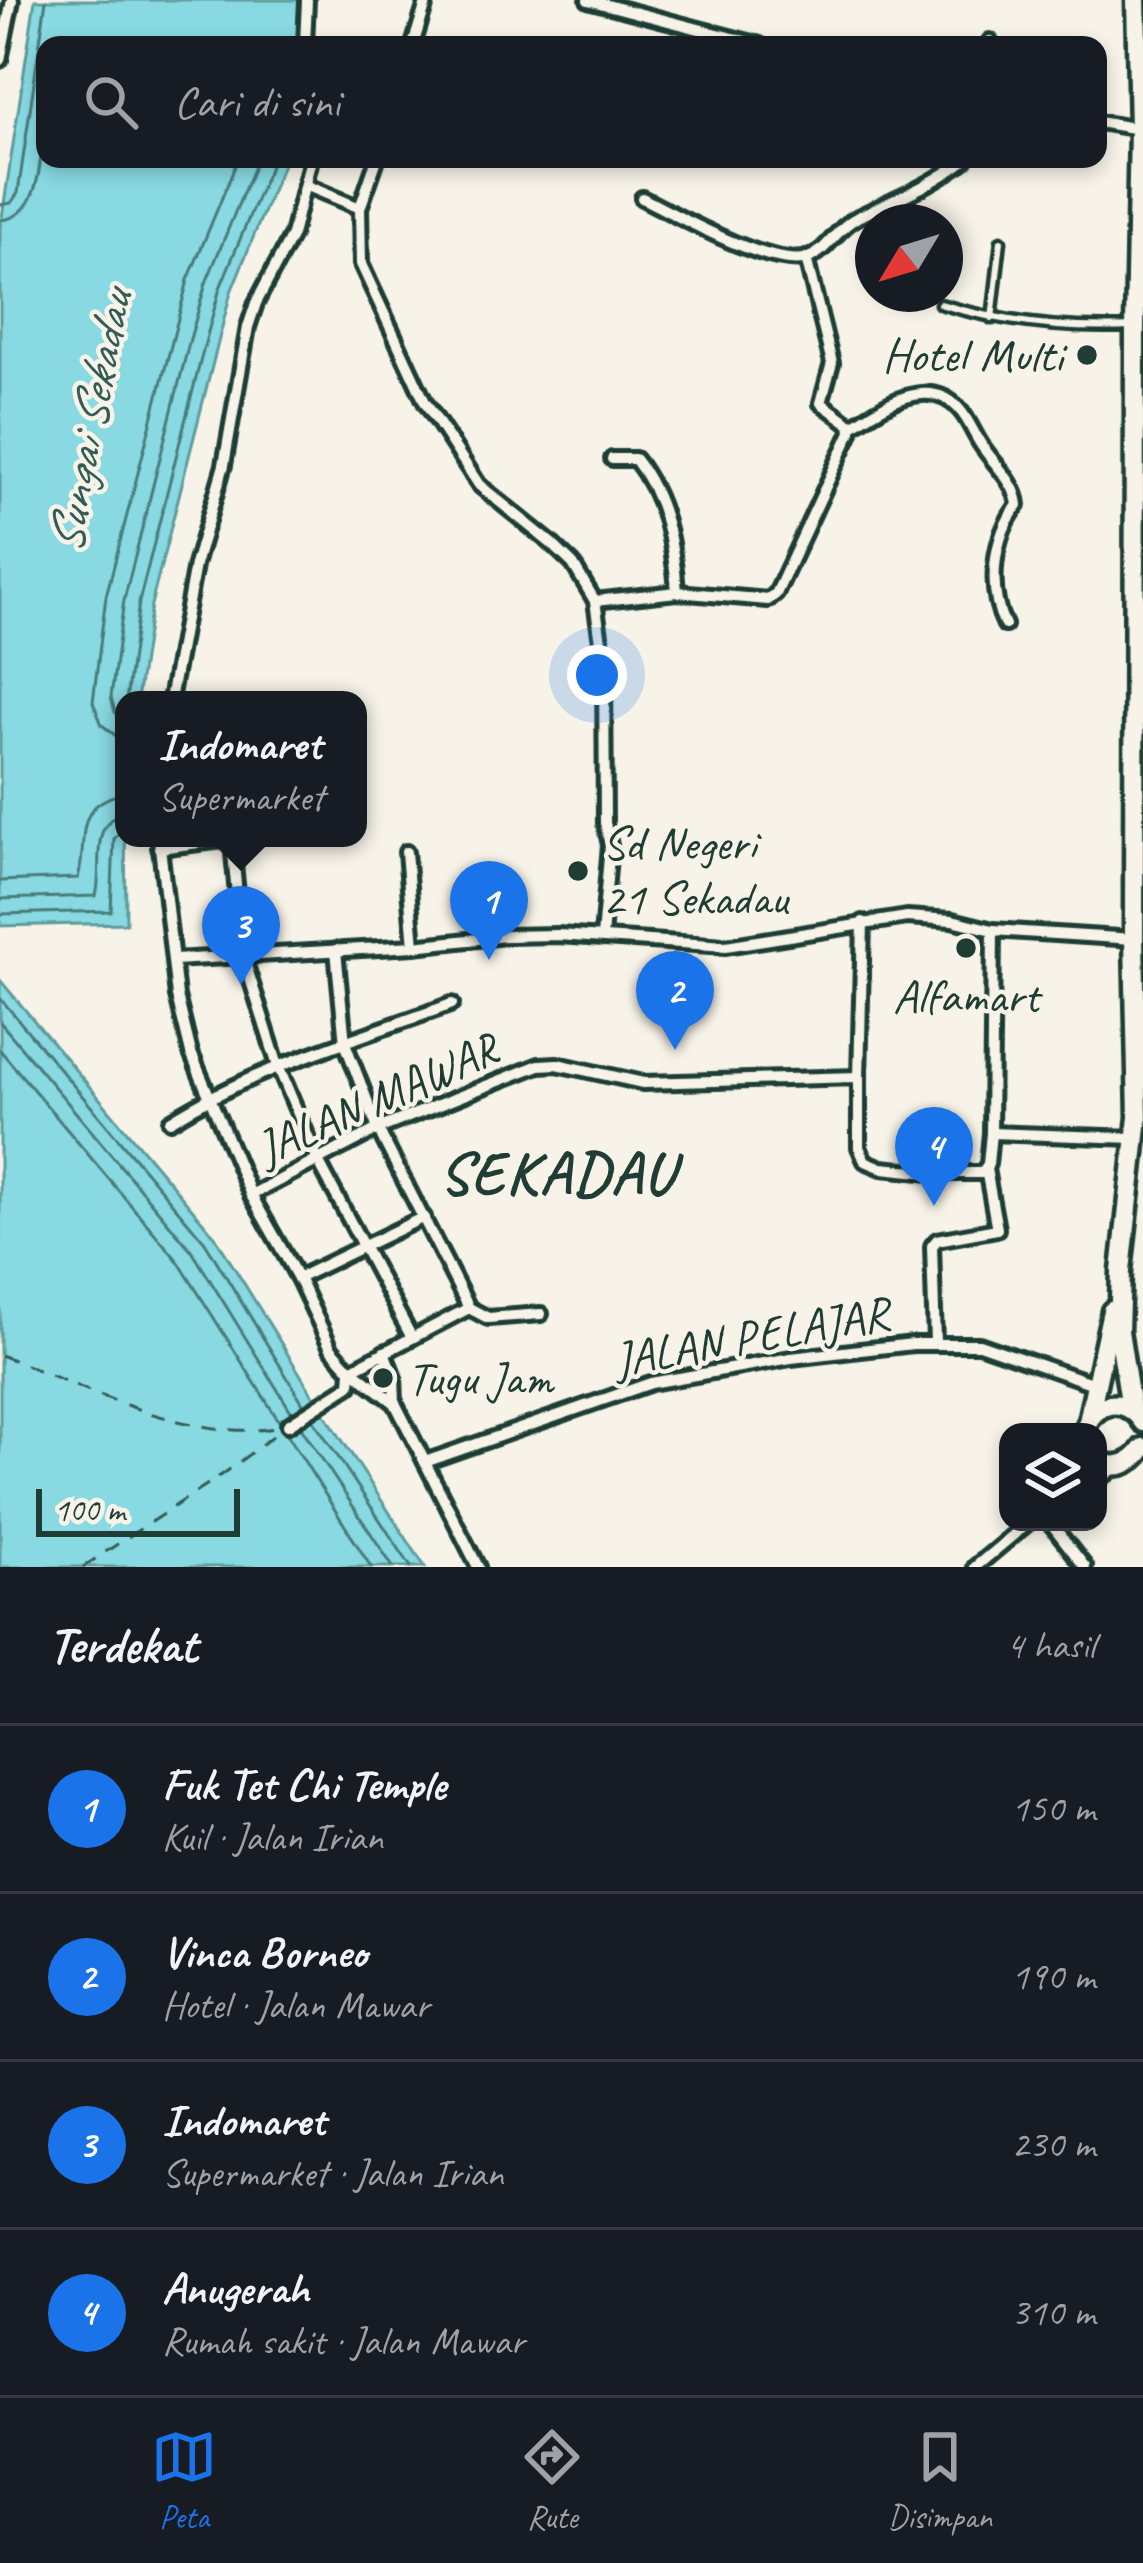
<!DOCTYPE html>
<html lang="id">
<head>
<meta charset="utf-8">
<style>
	:root { --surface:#171b24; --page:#20242c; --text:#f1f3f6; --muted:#9ea1a6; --line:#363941; --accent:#1a73e8 }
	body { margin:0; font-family:Caveat,sans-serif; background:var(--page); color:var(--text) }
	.controls { position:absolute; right:36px; bottom:36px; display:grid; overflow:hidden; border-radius:24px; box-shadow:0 6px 18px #0003 }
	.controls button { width:108px; height:108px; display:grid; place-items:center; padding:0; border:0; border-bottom:3px solid var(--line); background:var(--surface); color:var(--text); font:60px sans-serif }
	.compass { position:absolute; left:855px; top:204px; width:108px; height:108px; border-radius:50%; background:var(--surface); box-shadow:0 6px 18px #0003; rotate:232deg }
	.scale { position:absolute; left:36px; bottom:30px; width:204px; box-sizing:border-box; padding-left:12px; border:6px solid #1f3d34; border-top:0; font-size:33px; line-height:42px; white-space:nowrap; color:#1f3d34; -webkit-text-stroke:9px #f7f3e8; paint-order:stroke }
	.you { position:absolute; left:597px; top:675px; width:42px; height:42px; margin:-30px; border:9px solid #fff; border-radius:50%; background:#1a73e8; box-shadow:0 0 0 18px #1a73e833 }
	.badge { display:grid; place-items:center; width:78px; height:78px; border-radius:50%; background:var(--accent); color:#fff; font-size:39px; font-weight:700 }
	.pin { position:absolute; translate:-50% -99px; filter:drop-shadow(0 3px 6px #0008) }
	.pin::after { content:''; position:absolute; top:63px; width:42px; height:36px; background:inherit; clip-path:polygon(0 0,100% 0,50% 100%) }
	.popup { position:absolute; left:115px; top:691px; width:252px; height:156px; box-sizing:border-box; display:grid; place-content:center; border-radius:24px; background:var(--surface); filter:drop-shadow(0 3px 9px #0005); font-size:39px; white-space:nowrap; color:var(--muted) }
	.popup b { font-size:45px; color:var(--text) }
	.popup::after { content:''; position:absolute; left:50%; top:100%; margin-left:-24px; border:24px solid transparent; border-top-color:var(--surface) }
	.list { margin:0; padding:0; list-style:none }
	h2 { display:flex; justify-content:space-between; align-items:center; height:156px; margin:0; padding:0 48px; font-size:51px }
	h2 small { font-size:39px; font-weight:400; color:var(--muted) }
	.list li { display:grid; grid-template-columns:78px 1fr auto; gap:36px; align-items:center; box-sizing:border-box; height:168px; padding:0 48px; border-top:3px solid var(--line) }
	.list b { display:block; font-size:45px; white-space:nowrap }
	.list p { margin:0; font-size:39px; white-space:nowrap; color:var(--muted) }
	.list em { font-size:39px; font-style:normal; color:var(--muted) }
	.icon { flex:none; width:66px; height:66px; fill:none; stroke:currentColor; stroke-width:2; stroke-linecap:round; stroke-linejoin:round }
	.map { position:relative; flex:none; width:1143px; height:1567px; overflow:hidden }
	.search { position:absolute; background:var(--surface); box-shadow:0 6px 18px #0003; left:36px; right:36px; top:36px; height:132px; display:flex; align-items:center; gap:30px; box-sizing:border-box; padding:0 42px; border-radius:24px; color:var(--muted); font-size:45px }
	.sheet { height:828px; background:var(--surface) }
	nav { display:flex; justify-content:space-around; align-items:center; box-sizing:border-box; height:168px; border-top:3px solid var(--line); background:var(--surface); font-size:33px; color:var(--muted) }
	nav a { display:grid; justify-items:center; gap:6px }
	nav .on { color:var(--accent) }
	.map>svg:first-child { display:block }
	.water { fill:#88d9e2; stroke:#5e9b9c; stroke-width:3 }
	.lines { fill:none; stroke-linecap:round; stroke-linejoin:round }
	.shore { stroke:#497b7a; stroke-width:3 }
	.ferry { stroke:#345c57; stroke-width:3; stroke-dasharray:15 12; stroke-linecap:butt }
	.service-casing { stroke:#1f3d34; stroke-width:15 }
	.minor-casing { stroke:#1f3d34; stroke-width:20 }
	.trunk-casing { stroke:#1f3d34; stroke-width:27 }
	.service { stroke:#f7f3e8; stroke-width:6 }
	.minor { stroke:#f7f3e8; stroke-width:10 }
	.trunk { stroke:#f7f3e8; stroke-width:18 }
	.poi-dot { fill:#1f3d34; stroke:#f7f3e8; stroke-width:4.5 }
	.labels { text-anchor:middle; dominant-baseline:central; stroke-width:9; stroke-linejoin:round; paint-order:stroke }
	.poi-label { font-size:48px; fill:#1f3d34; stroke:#f7f3e8; text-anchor:start }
	.street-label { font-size:48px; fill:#1f3d34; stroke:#f7f3e8 }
	.water-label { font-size:51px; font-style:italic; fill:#345c57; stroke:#f7f3e8 }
	.district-label { font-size:60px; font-weight:bold; letter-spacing:3px; fill:#1f3d34; stroke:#f7f3e8 }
</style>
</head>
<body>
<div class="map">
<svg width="1143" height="1567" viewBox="0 0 1143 1567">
	<rect width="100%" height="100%" fill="#f7f3e8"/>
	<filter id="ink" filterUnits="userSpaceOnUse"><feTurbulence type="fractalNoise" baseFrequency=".00833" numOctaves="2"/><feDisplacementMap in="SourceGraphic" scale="24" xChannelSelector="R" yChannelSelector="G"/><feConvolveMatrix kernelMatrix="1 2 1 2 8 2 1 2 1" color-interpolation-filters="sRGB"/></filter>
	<g filter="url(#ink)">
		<g class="water">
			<path d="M35,0H299L297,45H45V159H285L231,292L151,605L137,700H124L126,923L0,926V230Z"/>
			<path d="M0,980L214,1235L318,1403L425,1567H0Z"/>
		</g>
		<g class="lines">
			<g class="shore">
				<path d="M0,205L11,203L18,193L46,0"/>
				<path d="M0,220C45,217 40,148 45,114"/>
				<path d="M126,700L139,602L205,343L220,288L273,159"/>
				<path d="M124,722L115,712L111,697L124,600L190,339L206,283L257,159"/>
				<path d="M124,742L102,725L93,702L106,596L188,280L238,159"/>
				<path d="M0,881L78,878C89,841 70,805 124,793"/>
				<path d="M0,899L96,896C104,866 87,825 124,812"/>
				<path d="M0,914L111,911L114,839L124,827"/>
				<path d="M0,998L205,1242L304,1405"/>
				<path d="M0,1022L192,1251L292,1413"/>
				<path d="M0,1050L178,1261L371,1567"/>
				<path d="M313,1419L411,1567"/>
				<path d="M301,1427L393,1567"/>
			</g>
			<g class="ferry">
				<path d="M0,1355C84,1386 196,1447 286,1426"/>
				<path d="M83,1567L226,1472L286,1426"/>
			</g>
			<g class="service-casing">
				<g id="service">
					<path d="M940,304C1004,323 1065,330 1132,327"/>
					<path d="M992,319L1001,241"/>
				</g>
			</g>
			<g class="minor-casing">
				<g id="minor">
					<path d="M588,0L760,45"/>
					<path d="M990,41V45"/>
					<path d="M305,45L307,0"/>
					<path d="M413,45L427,0"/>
					<path d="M0,60L12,0"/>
					<path d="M1098,122L1139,129"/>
					<path d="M377,159L360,208L361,264L425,402L479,485L552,544L573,564L595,601L604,662L605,823L610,845L602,937"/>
					<path d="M305,185L360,208"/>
					<path d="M642,198C676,215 771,269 808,258C827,252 837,227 858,217C898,198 929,187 966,159"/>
					<path d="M851,427C882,406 929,374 960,410C970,421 975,438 985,450C997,467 1016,484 1018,505C993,536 987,589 1005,625"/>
					<path d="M612,459H635C665,497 674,546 677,592"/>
					<path d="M595,601L677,592L768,600L776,594L851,432L850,424L821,403L832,363L806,258"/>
					<path d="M170,700L195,565L224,465L248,327L256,303L292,235L311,159"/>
					<path d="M159,838L177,996L191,1053L251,1195L298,1278L331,1348L346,1365L395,1403L478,1567"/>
					<path d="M159,848L223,840L232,843L243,956L278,1066L318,1161L412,1338"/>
					<path d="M406,852L414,946"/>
					<path d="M336,950L345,1043L378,1129L469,1308L488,1318L541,1314"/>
					<path d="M174,960L414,946L505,936L558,935L726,946L907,917L952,920L993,930L1134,939"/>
					<path d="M859,1077L863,922"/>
					<path d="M170,1121C256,1067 357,1039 452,1004"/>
					<path d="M991,1133L993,930"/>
					<path d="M251,1195L378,1129L539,1065L557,1064L643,1083L859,1077V1147L865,1161L882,1168L931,1173H982L988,1164L991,1133L1135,1138"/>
					<path d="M298,1278L424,1217"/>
					<path d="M935,1342L932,1246L937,1240L997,1229L986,1169"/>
					<path d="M384,1352L394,1377L395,1403"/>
					<path d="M351,1370L469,1308"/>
					<path d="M288,1425L350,1385L351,1370"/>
					<path d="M425,1462L651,1383L791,1358L913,1344H979L1094,1384"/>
					<path d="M1098,1480L1115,1468"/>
					<path d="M1050,1522L1085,1567"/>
					<path d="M975,1567L1029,1522"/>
				</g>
			</g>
			<g class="trunk-casing">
				<g id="trunk">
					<path d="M1131,1408L1119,1331L1121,1271L1138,1117L1134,939L1135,327L1139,129L1136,0"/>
					<path d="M1089,1417L1112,1311"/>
					<path d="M1084,1432C1092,1401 1125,1394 1143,1422"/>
					<path d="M1098,1461C1116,1470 1132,1465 1143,1448"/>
				</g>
			</g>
			<use href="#service" class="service"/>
			<use href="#minor" class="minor"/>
			<use href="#trunk" class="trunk"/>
		</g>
	</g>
	<g class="poi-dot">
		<circle cx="1087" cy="355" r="12"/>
		<circle cx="578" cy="871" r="12"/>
		<circle cx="966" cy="948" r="12"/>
		<circle cx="383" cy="1378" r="12"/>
	</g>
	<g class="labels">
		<g class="poi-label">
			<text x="1063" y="355" text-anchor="end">Hotel Multi</text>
			<text x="602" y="843">Sd Negeri<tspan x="602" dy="55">21 Sekadau</tspan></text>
			<text x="966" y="996" text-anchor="middle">Alfamart</text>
			<text x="407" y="1378">Tugu Jam</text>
		</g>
		<g class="street-label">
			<text transform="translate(377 1098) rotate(-24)">JALAN MAWAR</text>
			<text transform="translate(751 1336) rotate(-10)">JALAN PELAJAR</text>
		</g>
		<g class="water-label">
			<text transform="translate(89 422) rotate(-79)">Sungai Sekadau</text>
		</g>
		<g class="district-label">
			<text x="557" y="1173">SEKADAU</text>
		</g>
	</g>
</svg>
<div class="controls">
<button><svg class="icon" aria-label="layers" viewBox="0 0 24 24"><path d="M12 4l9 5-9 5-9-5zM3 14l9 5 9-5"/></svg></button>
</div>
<svg class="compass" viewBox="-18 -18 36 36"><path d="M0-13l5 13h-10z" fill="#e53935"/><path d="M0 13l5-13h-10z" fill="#9ea1a6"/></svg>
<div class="scale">100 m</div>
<div class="you"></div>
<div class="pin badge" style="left:489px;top:960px">1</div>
<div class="pin badge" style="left:675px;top:1050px">2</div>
<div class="pin badge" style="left:241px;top:985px">3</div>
<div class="popup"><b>Indomaret</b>Supermarket</div>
<div class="pin badge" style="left:934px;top:1206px">4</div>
<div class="search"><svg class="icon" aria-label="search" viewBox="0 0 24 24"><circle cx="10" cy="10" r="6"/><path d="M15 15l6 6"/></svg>Cari di sini</div>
</div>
<section class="sheet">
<h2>Terdekat<small>4 hasil</small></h2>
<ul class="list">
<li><span class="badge">1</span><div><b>Fuk Tet Chi Temple</b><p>Kuil · Jalan Irian</p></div><em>150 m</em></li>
<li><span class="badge">2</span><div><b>Vinca Borneo</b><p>Hotel · Jalan Mawar</p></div><em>190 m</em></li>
<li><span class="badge">3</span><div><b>Indomaret</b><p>Supermarket · Jalan Irian</p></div><em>230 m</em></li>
<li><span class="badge">4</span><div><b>Anugerah</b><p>Rumah sakit · Jalan Mawar</p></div><em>310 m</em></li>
</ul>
</section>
<nav>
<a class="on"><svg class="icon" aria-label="map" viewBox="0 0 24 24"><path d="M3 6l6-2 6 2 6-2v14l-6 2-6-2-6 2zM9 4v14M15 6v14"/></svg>Peta</a>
<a><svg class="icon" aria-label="directions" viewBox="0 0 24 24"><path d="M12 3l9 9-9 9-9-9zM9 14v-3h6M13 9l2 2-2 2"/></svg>Rute</a>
<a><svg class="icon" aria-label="saved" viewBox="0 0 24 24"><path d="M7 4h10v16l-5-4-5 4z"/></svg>Disimpan</a>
</nav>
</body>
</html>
